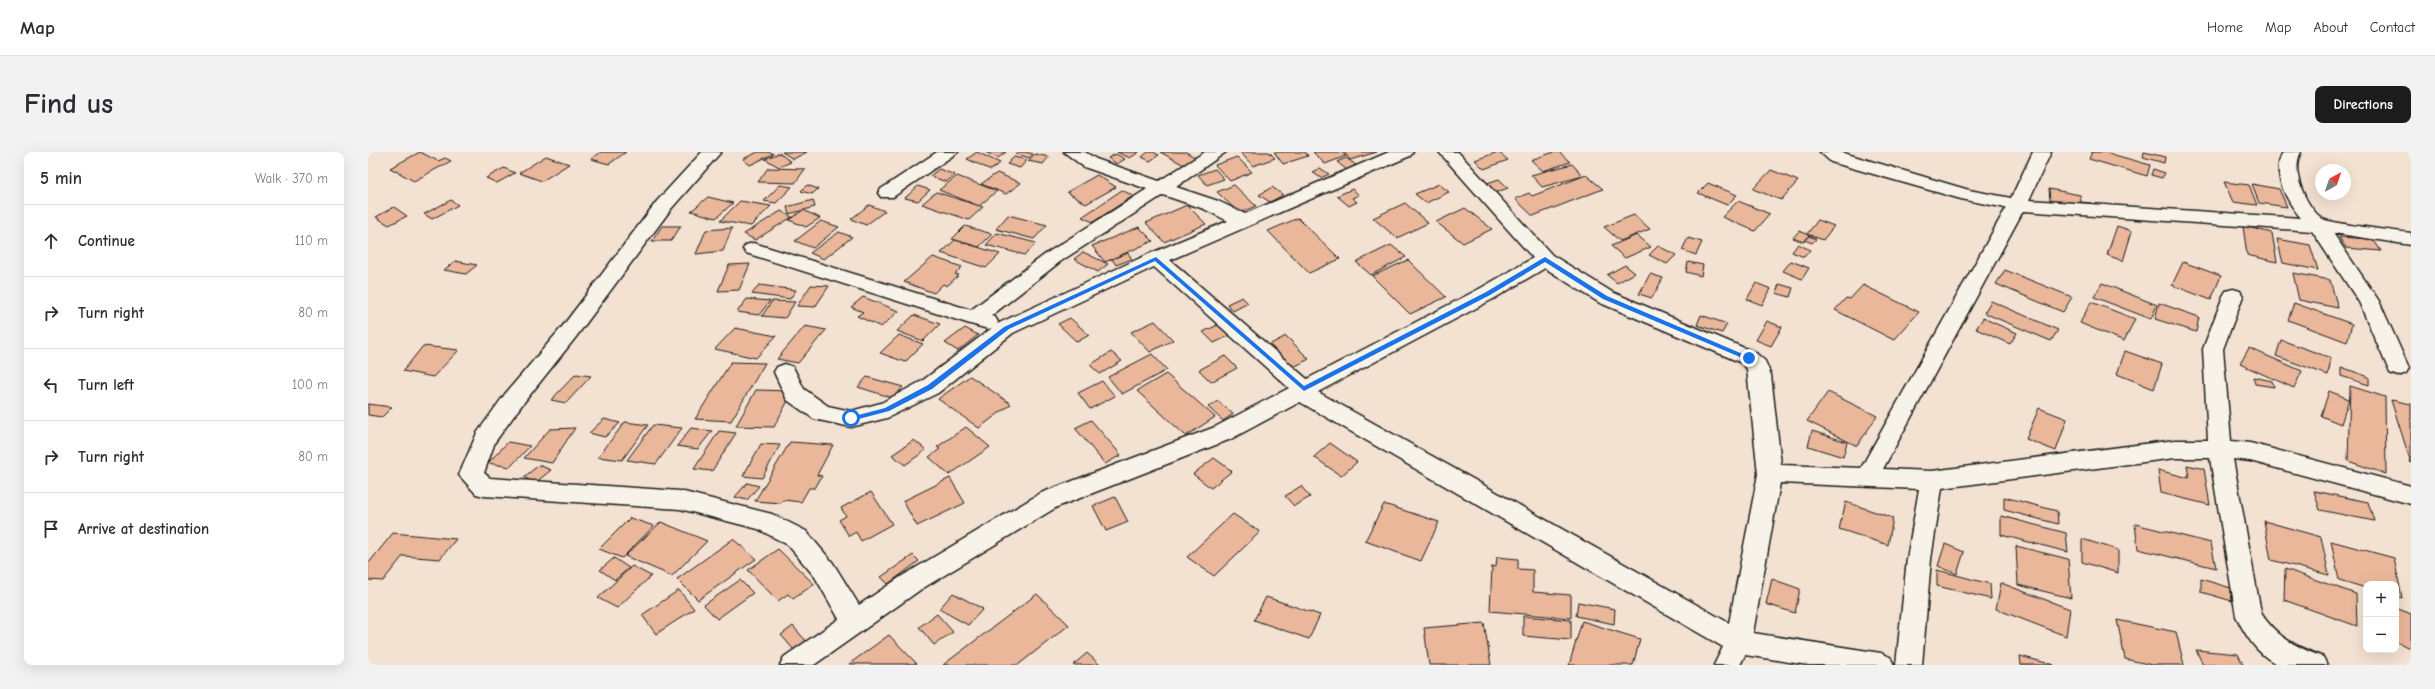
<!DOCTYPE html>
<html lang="en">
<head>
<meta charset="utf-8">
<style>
	:root { --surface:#fff; --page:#f2f2f3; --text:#2b2b33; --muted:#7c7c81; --line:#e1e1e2; --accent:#1c1c1c }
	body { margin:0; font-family:"Comic Neue",sans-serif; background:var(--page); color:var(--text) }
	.controls { position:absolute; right:12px; bottom:12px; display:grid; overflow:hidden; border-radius:8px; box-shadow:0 4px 16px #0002 }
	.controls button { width:36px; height:36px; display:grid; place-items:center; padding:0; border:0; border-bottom:1px solid var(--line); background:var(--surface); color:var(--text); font:20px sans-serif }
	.compass { position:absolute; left:1947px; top:12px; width:36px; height:36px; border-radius:50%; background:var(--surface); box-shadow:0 4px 16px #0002; rotate:40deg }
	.stop { position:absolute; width:12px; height:12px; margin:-9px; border:3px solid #1a73e8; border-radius:50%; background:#fff }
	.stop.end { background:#1a73e8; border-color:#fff; box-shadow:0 1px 4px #0008 }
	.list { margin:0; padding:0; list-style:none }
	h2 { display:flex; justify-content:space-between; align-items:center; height:52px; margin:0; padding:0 16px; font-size:17px }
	h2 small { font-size:13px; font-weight:400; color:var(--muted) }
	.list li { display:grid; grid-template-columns:26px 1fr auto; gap:12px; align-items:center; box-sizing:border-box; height:72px; padding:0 16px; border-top:1px solid var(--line) }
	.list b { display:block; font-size:15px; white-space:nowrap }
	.list em { font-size:13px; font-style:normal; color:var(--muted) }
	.icon { flex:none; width:22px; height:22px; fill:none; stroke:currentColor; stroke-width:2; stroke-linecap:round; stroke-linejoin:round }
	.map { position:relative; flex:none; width:2043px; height:513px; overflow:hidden; border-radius:8px }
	header { display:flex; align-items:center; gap:24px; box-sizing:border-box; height:56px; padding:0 20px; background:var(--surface); border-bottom:1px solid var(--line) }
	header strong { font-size:19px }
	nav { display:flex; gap:22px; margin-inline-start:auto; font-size:14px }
	.intro { display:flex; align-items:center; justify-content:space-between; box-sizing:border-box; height:96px; padding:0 24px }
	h1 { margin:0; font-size:28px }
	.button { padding:10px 18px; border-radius:8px; background:var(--accent); color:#fff; font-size:14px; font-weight:700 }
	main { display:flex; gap:24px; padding:0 24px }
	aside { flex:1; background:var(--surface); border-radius:8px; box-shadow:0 4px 16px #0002 }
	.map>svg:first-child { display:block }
	.building { fill:#eab79b; stroke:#1c1c1c }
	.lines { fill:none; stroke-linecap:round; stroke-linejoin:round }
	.street-casing { stroke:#1c1c1c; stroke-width:3 }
	.street { fill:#f7f3e8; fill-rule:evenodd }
	.route { fill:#1a73e8 }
</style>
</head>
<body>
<header>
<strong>Map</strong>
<nav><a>Home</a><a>Map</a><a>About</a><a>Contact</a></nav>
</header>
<div class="intro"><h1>Find us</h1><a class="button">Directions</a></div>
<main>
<aside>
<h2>5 min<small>Walk · 370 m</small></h2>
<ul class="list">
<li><svg class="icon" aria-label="ahead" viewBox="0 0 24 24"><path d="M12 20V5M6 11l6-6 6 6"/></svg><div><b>Continue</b></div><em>110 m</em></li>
<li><svg class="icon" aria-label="right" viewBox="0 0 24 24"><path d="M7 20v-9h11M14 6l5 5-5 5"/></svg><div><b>Turn right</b></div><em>80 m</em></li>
<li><svg class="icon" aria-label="left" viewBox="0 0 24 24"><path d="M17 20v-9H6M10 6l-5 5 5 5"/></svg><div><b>Turn left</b></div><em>100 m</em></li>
<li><svg class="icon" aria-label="right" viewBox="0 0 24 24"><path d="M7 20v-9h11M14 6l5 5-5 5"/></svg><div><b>Turn right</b></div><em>80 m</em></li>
<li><svg class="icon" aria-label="arrive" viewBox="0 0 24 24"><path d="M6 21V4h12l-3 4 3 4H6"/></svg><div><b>Arrive at destination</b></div></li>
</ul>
</aside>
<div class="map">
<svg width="2043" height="513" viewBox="0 0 2043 513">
	<rect width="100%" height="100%" fill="#f3e1d1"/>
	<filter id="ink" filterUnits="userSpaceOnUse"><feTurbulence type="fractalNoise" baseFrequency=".025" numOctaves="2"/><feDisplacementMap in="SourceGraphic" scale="8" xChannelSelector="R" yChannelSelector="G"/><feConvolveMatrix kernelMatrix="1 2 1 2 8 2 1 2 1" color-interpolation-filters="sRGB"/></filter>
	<g filter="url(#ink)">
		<g class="building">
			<path d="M52,0L70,9L77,6L83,9L46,29L22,16Z"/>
			<path d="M233,0H258L241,12L223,7Z"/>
			<path d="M390,0H402L405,2L382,13L375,7Z"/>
			<path d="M414,0H439L425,7Z"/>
			<path d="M609,0L632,11L623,18L599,7Z"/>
			<path d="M617,0H638L630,6Z"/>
			<path d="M650,0H658L665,2L661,6L648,2Z"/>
			<path d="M749,0H771L762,6Z"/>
			<path d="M780,0H785L791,3L782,9L774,5Z"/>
			<path d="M792,0H818L828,6L816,13Z"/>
			<path d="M872,0H901L907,6L885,14Z"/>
			<path d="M906,0H937L940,4L915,12Z"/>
			<path d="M945,0H973L978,4L957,12Z"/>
			<path d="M976,0H1009L982,8Z"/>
			<path d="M1130,0L1140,8L1116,17L1107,8Z"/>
			<path d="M1186,0H1191L1202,10L1175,19L1163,8Z"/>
			<path d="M1724,0H1736L1782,13L1779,24L1721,7Z"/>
			<path d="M1776,0L1797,5L1796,11L1775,5Z"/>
			<path d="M411,1L423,10L411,15L397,7Z"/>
			<path d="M667,2L681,5L675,12L660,9Z"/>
			<path d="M748,2L757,7L749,12L740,6Z"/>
			<path d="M178,4L201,12L174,29L151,21Z"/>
			<path d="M646,5L659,8L652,16L639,12Z"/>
			<path d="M869,5L884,20L862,29L847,13Z"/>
			<path d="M978,6L988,13L979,18L969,10Z"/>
			<path d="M1204,12L1215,24L1174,35L1163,23Z"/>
			<path d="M136,16L147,21L129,31L118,26Z"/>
			<path d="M400,16L437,17L427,31L390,30Z"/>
			<path d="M952,16L961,22L953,26L944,20Z"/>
			<path d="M571,17L587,23L578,30L562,24Z"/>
			<path d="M847,17L856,27L839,33L830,23Z"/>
			<path d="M1785,17L1797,21L1794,26L1783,23Z"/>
			<path d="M1403,18L1430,29L1413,48L1385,37Z"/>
			<path d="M629,21L653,31L638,42L613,32Z"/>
			<path d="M729,23L748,35L718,52L699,40Z"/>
			<path d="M1218,23L1235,37L1165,64L1147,47L1161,41L1164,44Z"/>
			<path d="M589,24L629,39L611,54L571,38Z"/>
			<path d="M1131,27L1140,36L1126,41L1116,32Z"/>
			<path d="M1856,30L1881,33L1889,53L1865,50Z"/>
			<path d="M1340,31L1369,43L1359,53L1330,41Z"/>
			<path d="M1071,32L1081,40L1058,51L1047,42Z"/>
			<path d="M1884,32L1911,37L1919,55L1891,51Z"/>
			<path d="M412,33L424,35L408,51L396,49Z"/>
			<path d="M439,33L450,37L444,42L433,39Z"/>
			<path d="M866,33L888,54L871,61L849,40Z"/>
			<path d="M550,34L562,38L550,49L537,46Z"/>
			<path d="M904,35L915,43L902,50L891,43Z"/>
			<path d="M984,37L991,43L984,46L989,50L981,54L969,44Z"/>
			<path d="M1681,37L1712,43L1713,50L1724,51L1725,56L1682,49Z"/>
			<path d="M754,38L765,44L725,70L714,65Z"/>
			<path d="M568,40L615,55L601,68L554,52Z"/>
			<path d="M340,45L365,51L348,66L323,59Z"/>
			<path d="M83,48L90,53L64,67L56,62Z"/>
			<path d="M445,48L447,55L421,62L419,55Z"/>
			<path d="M372,49L403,54L383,74L352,69Z"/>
			<path d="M1370,49L1402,62L1387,79L1354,65Z"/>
			<path d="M1037,51L1060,71L1029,86L1005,66Z"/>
			<path d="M501,53L517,59L498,73L483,67Z"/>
			<path d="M819,53L838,72L796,90L778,71Z"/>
			<path d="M26,55L39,64L21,73L8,65Z"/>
			<path d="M1097,56L1124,77L1095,91L1068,70Z"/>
			<path d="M435,58L452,66L438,75L421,68Z"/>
			<path d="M413,59L424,65L387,88L376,82Z"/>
			<path d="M640,63L679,73L666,87L628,77Z"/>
			<path d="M1266,63L1282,77L1252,89L1236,75Z"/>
			<path d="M930,66L972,107L941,121L900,79Z"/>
			<path d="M1450,68L1466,74L1455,88L1439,82Z"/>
			<path d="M453,69L471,75L445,96L427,89Z"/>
			<path d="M294,74H313L303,89H284Z"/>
			<path d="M597,74L624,82L611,95L584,87Z"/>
			<path d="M1749,74L1764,79L1755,109L1739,103Z"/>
			<path d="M1875,74L1904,81L1909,110L1879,103Z"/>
			<path d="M771,75L785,89L737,110L724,94Z"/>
			<path d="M364,76L355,99L328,102L338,78Z"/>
			<path d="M1431,79L1441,83L1436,90L1425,86Z"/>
			<path d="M471,80L484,85L456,107L442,101Z"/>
			<path d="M629,81L668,91L657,103L618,93Z"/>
			<path d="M1269,83L1283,95L1257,106L1243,94Z"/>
			<path d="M1441,84L1448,87L1444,91L1437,88Z"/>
			<path d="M1971,85L2005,87L2013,99L1978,96Z"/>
			<path d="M1320,86L1334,90L1328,103L1314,98Z"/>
			<path d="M1909,87L1942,93L1950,118L1915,111Z"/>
			<path d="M587,88L632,102L618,116L573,101Z"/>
			<path d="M1430,92L1442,98L1436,105L1424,100Z"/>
			<path d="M1023,93L1038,105L1003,123L988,110Z"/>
			<path d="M1290,94L1308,103L1299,112L1281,103Z"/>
			<path d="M715,100L740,112L730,120L706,107Z"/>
			<path d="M760,101L764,107L748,113L744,107Z"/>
			<path d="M565,105L594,115L587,122L591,123L579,134L575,132L566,141L536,130Z"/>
			<path d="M1040,108L1078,145L1042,162L1004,124Z"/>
			<path d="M87,109L109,113L98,122L76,118Z"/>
			<path d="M1423,109L1441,116L1434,127L1415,119Z"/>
			<path d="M1320,110L1335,113L1333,124L1318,120Z"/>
			<path d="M1815,110L1853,124L1843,148L1804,133Z"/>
			<path d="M382,112L371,138L350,139L361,113Z"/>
			<path d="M1257,113L1267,121L1249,131L1239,123Z"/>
			<path d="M1637,118L1704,145L1695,160L1628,132Z"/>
			<path d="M1925,121L1962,128L1970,156L1931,148Z"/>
			<path d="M1282,122L1295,126L1284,146L1271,142Z"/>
			<path d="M1388,131L1403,137L1394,153L1379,147Z"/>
			<path d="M1734,131L1789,153L1783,167L1726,145Z"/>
			<path d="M1411,132L1425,136L1422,145L1408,141Z"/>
			<path d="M391,133L428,138L422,147L384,142Z"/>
			<path d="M443,133L461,134L447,155L429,154Z"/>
			<path d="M1495,133L1551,160L1526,188L1467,158L1478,146L1482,147Z"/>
			<path d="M495,145L531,159L513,175L489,164L495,160L483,155Z"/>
			<path d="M874,145L880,151L865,159L859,152Z"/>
			<path d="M379,147L402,149L391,163L369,160Z"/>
			<path d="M404,149L427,150L417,166L394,164Z"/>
			<path d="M1623,149L1690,178L1683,189L1616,161Z"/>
			<path d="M1723,150L1767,167L1756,189L1712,171Z"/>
			<path d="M1791,151L1831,165L1828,180L1787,167Z"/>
			<path d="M1926,151L1984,172L1979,190L1920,168Z"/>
			<path d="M546,163L572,172L555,189L529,179Z"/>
			<path d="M1333,163L1359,172L1354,181L1329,173Z"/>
			<path d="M702,166L721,183L709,190L690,172Z"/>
			<path d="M1615,166L1649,181L1642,192L1608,177Z"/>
			<path d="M787,169L805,188L782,200L763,180Z"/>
			<path d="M858,169L869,180L846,191L835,180Z"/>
			<path d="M1399,169L1414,175L1403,194L1388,188Z"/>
			<path d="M437,174L458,178L430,211L409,207Z"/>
			<path d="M367,176L408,184L388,206L347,197Z"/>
			<path d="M597,176L610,183L590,199L577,191Z"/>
			<path d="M531,183L555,192L537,210L512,201Z"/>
			<path d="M918,184L941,207L920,218L897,195Z"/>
			<path d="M1913,188L1963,206L1960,223L1908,204Z"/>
			<path d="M55,194L91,198L65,225L35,219Z"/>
			<path d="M1881,196L1934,219L1926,236L1872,212Z"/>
			<path d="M1757,199L1794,212L1786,237L1749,222Z"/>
			<path d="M743,200L754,209L732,222L722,213Z"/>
			<path d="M784,202L799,218L754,242L740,225Z"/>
			<path d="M857,204L869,216L843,230L831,218Z"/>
			<path d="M363,210L397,211L363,269L327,267Z"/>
			<path d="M1973,215L2001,225V233L1973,224Z"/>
			<path d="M208,222L223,224L198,251L183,248Z"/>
			<path d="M798,222L847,265L818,284L769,239Z"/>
			<path d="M602,224L643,252L611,276L570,247Z"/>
			<path d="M499,225L535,235L525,246L490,235Z"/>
			<path d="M1885,225L1904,229L1906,235L1887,232Z"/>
			<path d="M734,229L747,244L722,257L710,241Z"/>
			<path d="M1982,234L2017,245L2018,322L1980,309Z"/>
			<path d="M388,238L425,239L406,275L368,274Z"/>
			<path d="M1961,239L1981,247L1973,272L1953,264Z"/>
			<path d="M1460,240L1509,264L1489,294L1439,269Z"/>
			<path d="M2023,248L2043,252V311Z"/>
			<path d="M850,249L865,262L855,269L840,255Z"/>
			<path d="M0,252L24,255L14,265L0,263Z"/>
			<path d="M1671,256L1699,267L1688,299L1658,287Z"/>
			<path d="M236,267L252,271L237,285L221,281Z"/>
			<path d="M723,268L753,303L737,312L707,276Z"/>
			<path d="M257,270L280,273L254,308L230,305Z"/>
			<path d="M285,273L314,276L288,312L259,308Z"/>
			<path d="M598,275L622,295L581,323L561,305L572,297L569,295Z"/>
			<path d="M207,276L184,311L156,306L182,277Z"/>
			<path d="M323,276L344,279L330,297L309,294Z"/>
			<path d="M351,279L368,281L344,319L326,317Z"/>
			<path d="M1444,279L1479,290L1475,305L1440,294Z"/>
			<path d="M546,288L558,298L537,313L524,303Z"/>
			<path d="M140,290L162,294L142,315L120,311Z"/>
			<path d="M422,290L465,293L449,323L454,324L447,336H441L433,350L415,348L413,351L387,349Z"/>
			<path d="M962,291L989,310L973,324L946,305Z"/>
			<path d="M393,292L412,293L394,326L375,324Z"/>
			<path d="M846,306L864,319L843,336L825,322Z"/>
			<path d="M171,313L183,318L167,331L156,325Z"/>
			<path d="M1819,313L1836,317L1842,353L1793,341L1790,318L1821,326Z"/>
			<path d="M582,326L597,351L549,374L535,349Z"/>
			<path d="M379,331L391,334L379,348L367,345Z"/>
			<path d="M933,334L942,345L926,354L917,344Z"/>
			<path d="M1946,339L2000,350L2006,369L1952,358Z"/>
			<path d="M503,340L524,372L493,389L488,380L481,384L471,368L478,364L473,356Z"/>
			<path d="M747,345L760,370L738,379L725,354Z"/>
			<path d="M1636,345L1689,359L1690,372L1636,358Z"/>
			<path d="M1478,350L1525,366L1520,393L1471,377Z"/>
			<path d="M1016,352L1071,370L1053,409L997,389Z"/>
			<path d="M865,362L892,380L846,424L819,405Z"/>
			<path d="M1633,364L1698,381L1700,400L1633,383Z"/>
			<path d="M262,366L286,374L254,406L231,397Z"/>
			<path d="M1896,369L1953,385L1961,423L1903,408Z"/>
			<path d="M293,370L339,389L304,424L257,404Z"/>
			<path d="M1767,372L1843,391L1848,416L1770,397Z"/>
			<path d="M25,381L88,387L72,407L35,404L15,429L0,428V412Z"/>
			<path d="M365,387L388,407L330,448L309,427Z"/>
			<path d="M1714,387L1750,398V421L1714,410Z"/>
			<path d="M1963,389L2026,406L2034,446L2028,444V432H1998V436L1971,428Z"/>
			<path d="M1577,392L1596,400L1589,422L1570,414Z"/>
			<path d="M1648,394L1700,407L1703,446L1650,433Z"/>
			<path d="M410,397L446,432L425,447L420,442L410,449L380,418Z"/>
			<path d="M545,403L551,409L520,432L513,425Z"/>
			<path d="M1129,405L1150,407V417L1165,418V440L1203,443V466L1122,459L1124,414L1128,415Z"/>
			<path d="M246,406L261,416L247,428L232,418Z"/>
			<path d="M264,414L283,424L249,456L230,446Z"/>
			<path d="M1917,417L1988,442L1989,474L1916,448Z"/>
			<path d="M1569,418L1622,432L1623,447L1569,434Z"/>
			<path d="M1404,427L1432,437L1427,461L1398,452Z"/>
			<path d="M1833,427L1863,436L1864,449L1833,440Z"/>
			<path d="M372,428L385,441L349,467L336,453Z"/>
			<path d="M1633,431L1702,457L1698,484L1628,457Z"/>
			<path d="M311,438L326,457L288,482L274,463Z"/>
			<path d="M585,441L615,457L600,473L571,457Z"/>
			<path d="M669,442L701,473L650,513H575Z"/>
			<path d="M898,445L952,463L941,487L886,468Z"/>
			<path d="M1210,450L1247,457L1246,472L1208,464Z"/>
			<path d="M2028,456L2043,462V496L2028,490Z"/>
			<path d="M569,462L585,480L566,493L551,475Z"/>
			<path d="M1155,464L1203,468V488L1155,484Z"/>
			<path d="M1749,468L1808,480L1816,513H1784L1757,507Z"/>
			<path d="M1214,469L1272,487L1265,513H1201Z"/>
			<path d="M1116,471L1123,513H1061L1056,476Z"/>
			<path d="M425,474L438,489L426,498L413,483Z"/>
			<path d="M521,483L549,512H481Z"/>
			<path d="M1828,498L1870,502L1875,513H1835Z"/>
			<path d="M719,501L732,513H705Z"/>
			<path d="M1652,504L1686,513H1653Z"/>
		</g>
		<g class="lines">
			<g class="street-casing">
				<g id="street">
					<path d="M334,0H353L303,57L208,185L153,254L127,290L116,321L122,326L312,339L404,362L438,379L465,411L491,453L534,424L673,341L847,275L921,236L786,115L645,181L570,241L519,266L483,275L446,267L419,248L406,220L409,215L417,212L425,215L436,237L460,254L483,259L513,251L554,229L624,176L620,177L599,171L378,101L375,97L378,93L385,91L392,93L603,158L679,101L779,37L716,15L696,0H717L728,7L791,29L837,0H858L808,35L850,49L877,62L1021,0H1045L1042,4L802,108L939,227L1113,136L1165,106L1071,0H1090L1184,103L1244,140L1388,201L1397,209L1403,223L1413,313L1493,316L1638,56L1593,47L1463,10L1452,0H1472L1601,38L1643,46L1665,0H1683L1661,48L1933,66C1919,50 1903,21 1915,0H1933C1922,19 1938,56 1955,67C1963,72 2029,79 2043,81V93L1965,81L2011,149L2041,216L2038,221L2030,224L2022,221L1991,150L1944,79L1655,59L1515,317L1564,319L1807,288H1840L1835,197L1855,144L1858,139L1865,137L1872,139L1875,144L1855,197L1863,289L1882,291L2043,334V352L1882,309L1865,307L1893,461C1909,486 1929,495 1955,505L1959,513C1945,513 1926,513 1913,513C1892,507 1877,483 1868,464L1842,306H1807L1574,336L1563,407L1554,513H1528L1539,407L1551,337L1412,331L1385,481L1513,501L1522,505L1526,513H1440L1377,503L1372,513H1346L1355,495L932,250L863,287L689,355L552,438L446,513H412L416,505L471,467L447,425L420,393L390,377L312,357L116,344L108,342L91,323L109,281L137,242L194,175L289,49ZM795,43L836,57L860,69L781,102L629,172L630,170L627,165L623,164L693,109ZM1177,116L1230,150L1374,211L1379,217L1390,322L1361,471L950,240L1127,146Z"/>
					<path d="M569,0H590L525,45H513L510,41L513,37Z"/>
				</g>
			</g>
			<use href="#street" class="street"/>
		</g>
	</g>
	<path class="route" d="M788,105L936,234L1118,140L1177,105L1239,144L1384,206L1379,208L1235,147L1177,110L1122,143L936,239L787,109L641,177L564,237L521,259L483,269L479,266L517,256L560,233L636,175Z"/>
</svg>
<div class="controls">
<button>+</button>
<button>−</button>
</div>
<svg class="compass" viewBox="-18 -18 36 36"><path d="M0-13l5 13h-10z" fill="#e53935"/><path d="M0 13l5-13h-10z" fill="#7c7c81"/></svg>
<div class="stop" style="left:483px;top:266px"></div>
<div class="stop end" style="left:1381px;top:206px"></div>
</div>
</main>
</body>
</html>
